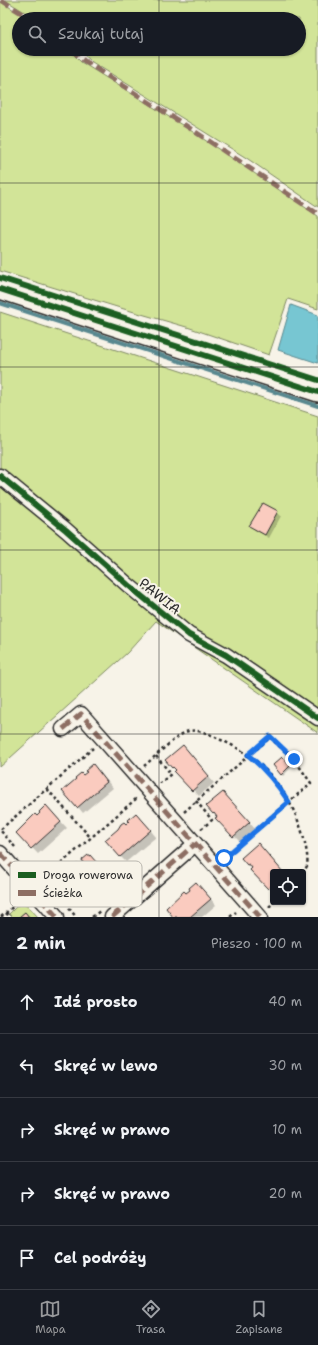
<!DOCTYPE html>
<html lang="pl">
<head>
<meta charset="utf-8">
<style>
	:root { --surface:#171b24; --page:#242831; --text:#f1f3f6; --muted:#9ea1a6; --line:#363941; --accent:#98999b }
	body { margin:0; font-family:"Shantell Sans",sans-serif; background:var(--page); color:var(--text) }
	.controls { position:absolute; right:12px; bottom:12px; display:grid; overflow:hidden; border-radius:4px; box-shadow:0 1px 3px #0004 }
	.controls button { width:36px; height:36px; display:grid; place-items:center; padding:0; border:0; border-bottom:1px solid var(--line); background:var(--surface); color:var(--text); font:20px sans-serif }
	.stop { position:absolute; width:12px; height:12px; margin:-9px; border:3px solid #1a73e8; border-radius:50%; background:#fff }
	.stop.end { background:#1a73e8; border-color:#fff; box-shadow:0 1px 4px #0008 }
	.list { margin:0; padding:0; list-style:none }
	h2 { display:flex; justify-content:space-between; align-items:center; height:52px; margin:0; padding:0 16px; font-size:17px }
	h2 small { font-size:13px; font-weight:400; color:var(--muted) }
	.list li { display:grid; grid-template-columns:26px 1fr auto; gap:12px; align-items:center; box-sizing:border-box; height:64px; padding:0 16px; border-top:1px solid var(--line) }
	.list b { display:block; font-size:15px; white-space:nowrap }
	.list em { font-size:13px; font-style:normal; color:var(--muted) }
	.icon { flex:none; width:22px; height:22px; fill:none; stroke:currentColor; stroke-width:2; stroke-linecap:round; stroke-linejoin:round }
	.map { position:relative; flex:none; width:318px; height:917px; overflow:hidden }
	.search { position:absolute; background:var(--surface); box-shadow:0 1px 3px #0004; left:12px; right:12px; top:12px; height:44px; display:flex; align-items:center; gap:10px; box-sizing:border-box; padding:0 14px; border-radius:22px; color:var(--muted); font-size:15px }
	.sheet { height:372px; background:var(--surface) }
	nav { display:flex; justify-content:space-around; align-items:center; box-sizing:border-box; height:56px; border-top:1px solid var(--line); background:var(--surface); font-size:11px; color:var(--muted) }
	nav a { display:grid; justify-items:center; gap:2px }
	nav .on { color:var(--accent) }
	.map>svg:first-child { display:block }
	.green { fill:#d2e498; stroke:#7e8862 }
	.water { fill:#77c6d2; stroke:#59888f }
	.shadow { fill:#0003 }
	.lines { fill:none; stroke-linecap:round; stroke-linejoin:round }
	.stream { stroke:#59888f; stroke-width:4 }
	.building { fill:#facbbf; stroke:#2b2b2b }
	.street-casing { stroke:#2b2b2b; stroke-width:17 }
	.secondary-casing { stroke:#2b2b2b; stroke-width:22 }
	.path { stroke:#2b2b2b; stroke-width:2.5; stroke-dasharray:3 3; stroke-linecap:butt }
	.street { stroke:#f7f3e8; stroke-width:14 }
	.secondary { stroke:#f7f3e8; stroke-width:19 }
	.quiet { stroke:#8d6e63; stroke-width:5; stroke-dasharray:10 5; stroke-linecap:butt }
	.cycleway-casing { stroke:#f7f3e8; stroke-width:8 }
	.cycleway { stroke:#1b5e20; stroke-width:6 }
	.route { stroke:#1a73e8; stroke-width:5 }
	.grid { fill:none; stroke:#2b2b2b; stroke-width:1; stroke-opacity:0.55 }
	.labels { text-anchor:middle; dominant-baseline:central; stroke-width:4; stroke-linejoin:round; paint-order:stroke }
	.street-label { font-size:14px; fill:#2b2b2b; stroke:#f7f3e8 }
	.key { fill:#f7f3e8; stroke:#bab7af; stroke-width:1 }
	.key-label { font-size:11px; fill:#2b2b2b }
</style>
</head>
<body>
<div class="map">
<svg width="318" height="917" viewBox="0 0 318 917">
	<rect width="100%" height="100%" fill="#f7f3e8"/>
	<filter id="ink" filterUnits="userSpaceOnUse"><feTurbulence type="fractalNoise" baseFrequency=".025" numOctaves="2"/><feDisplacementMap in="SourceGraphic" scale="8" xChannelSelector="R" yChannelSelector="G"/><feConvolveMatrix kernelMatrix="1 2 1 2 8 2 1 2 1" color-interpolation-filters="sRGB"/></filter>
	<g filter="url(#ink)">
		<g class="green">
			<path d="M5,0H318V207L248,159L92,62L78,49H299V19H36Z"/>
			<path d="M0,1L28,19H19V49H68L81,62L190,130L318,216V309L288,299L269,355L190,328L117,307L0,271Z"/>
			<path d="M0,312L318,416V733L156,621L127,653L0,767Z"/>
			<path d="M24,903L28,906L38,917H29L25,912L19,917H12L9,914L19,904Z"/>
		</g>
		<path class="water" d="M291,305L318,315V363L278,350Z"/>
		<g class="shadow">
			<path d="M263,504L277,512L281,516L269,538L255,530L251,526Z"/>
			<path d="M188,752L214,783L199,796L176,772L177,771L173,767Z"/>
			<path d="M282,758L291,768L283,776L274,766Z"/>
			<path d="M99,771L113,788L83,813L78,807L83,776Z"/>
			<path d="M229,799L255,829L240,842L217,818L218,817L213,813Z"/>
			<path d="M52,812L67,828L38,854L18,833Z"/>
			<path d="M142,820L156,837L126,862L120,856L126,826Z"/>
			<path d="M242,858L282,872H273V892L251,870L252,869Z"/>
			<path d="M202,889L216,905L202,917H174L186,894L191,890Z"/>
		</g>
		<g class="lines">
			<path class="stream" d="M0,303L318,406"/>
		</g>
		<g class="building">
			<path d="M263,503L278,511L265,535L249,526Z"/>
			<path d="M183,745L209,776L192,791L174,772L176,770L173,767L172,768L165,760Z"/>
			<path d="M282,757L290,766L281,775L273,765Z"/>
			<path d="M93,764L107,782L77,808L62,791L76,779L75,778L81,773L83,775L87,772L85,771Z"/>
			<path d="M223,792L250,822L233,837L215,818L217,817L214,813L213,814L206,806Z"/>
			<path d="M46,805L61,822L31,849L16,833L35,814L37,816L40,813L39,812Z"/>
			<path d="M136,813L151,830L120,857L105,840L118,829L121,824L124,822L126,824L129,821L128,820Z"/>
			<path d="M258,843L283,872H273V884L268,889L250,870L252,868L249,864L247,865L241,858Z"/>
			<path d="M88,855H90L104,871L74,898L59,881L72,870V868L77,864L80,865L83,862L82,860Z"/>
			<path d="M196,882L211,899L190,917H173L166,908L184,891L186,893L190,890L189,888Z"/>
			<path d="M25,912L29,917H19Z"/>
		</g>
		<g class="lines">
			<g class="street-casing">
				<g id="street">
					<path d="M0,476L66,530L128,585L189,635L226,655L318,718"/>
					<path d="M63,729L81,714L260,917"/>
					<path d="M0,853L57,917"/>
					<path d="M112,917L195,844"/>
				</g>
			</g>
			<g class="secondary-casing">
				<path id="secondary" d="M0,289L318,392"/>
			</g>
			<g class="path">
				<path d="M156,756L171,774L160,783"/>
				<path d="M144,766C154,758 178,733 189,731C200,729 212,735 221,740C235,746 248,754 259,764C283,786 300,816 306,848C307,854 308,860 307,866C306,868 304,871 303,874"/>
				<path d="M47,789L91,838"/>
				<path d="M196,801L212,820L200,830"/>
				<path d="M184,812L270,737L294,759L311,783L224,858"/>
				<path d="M15,847L0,830L93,748"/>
				<path d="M43,879L137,798"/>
				<path d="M269,907L274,902"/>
				<path d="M69,908L76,917"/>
				<path d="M6,913L10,917"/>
				<path d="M1,917L23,898"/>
				<path d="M92,917L100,911"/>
				<path d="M230,917L236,912"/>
			</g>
			<use href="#street" class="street"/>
			<use href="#secondary" class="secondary"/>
			<g class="quiet">
				<path d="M1,0L31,19"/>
				<path d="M71,49L83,60L191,129L318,214"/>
				<path d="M63,729L81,714L260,917"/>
				<path d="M0,853L57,917"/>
				<path d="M112,917L195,844"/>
			</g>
			<g class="cycleway-casing">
				<g id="cycleway">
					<path d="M0,278L318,380"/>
					<path d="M0,289L318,392"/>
					<path d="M0,476L66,530L128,585L189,635L226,655L318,718"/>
				</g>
			</g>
			<use href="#cycleway" class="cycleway"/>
		</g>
	</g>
	<g class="lines" filter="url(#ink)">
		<path class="route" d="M224,858L289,802C277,784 265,769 248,755L270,736L294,759"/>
	</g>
	<path class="grid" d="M159,0V19M159,49V917M0,183H318M0,367H318M0,550H318M0,734H318"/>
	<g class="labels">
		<g class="street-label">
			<text transform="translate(160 596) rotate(39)">PAWIA</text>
		</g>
	</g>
	<rect x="10" y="861" width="132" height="46" rx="6" class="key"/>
	<rect x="18" y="872" width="18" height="6" fill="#1b5e20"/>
	<rect x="18" y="890" width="18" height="6" fill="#8d6e63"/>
	<g class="key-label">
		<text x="43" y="879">Droga rowerowa</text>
		<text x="43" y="897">Ścieżka</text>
	</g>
</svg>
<div class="controls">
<button><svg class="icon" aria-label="locate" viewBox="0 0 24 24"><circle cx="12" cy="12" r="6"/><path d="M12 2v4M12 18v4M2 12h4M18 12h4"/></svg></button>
</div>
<div class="stop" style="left:224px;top:858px"></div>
<div class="stop end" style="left:294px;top:759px"></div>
<div class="search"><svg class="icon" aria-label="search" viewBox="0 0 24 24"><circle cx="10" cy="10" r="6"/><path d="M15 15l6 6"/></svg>Szukaj tutaj</div>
</div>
<section class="sheet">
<h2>2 min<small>Pieszo · 100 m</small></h2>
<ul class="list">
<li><svg class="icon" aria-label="ahead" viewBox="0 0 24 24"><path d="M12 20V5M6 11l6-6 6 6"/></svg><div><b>Idź prosto</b></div><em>40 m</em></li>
<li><svg class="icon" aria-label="left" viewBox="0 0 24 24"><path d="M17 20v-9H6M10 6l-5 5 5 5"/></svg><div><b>Skręć w lewo</b></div><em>30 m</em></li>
<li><svg class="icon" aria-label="right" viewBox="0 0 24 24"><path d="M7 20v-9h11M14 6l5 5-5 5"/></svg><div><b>Skręć w prawo</b></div><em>10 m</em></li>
<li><svg class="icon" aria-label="right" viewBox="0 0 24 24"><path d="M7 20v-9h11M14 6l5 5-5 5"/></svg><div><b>Skręć w prawo</b></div><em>20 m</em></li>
<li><svg class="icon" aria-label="arrive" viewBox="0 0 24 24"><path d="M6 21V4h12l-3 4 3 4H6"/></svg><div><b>Cel podróży</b></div></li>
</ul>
</section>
<nav>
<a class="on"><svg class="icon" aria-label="map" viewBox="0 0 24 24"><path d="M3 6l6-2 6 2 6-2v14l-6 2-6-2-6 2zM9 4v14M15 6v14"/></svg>Mapa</a>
<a><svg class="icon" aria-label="directions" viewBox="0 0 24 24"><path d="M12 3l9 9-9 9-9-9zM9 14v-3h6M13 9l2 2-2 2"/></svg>Trasa</a>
<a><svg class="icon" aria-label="saved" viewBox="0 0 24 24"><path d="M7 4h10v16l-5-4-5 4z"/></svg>Zapisane</a>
</nav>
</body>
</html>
